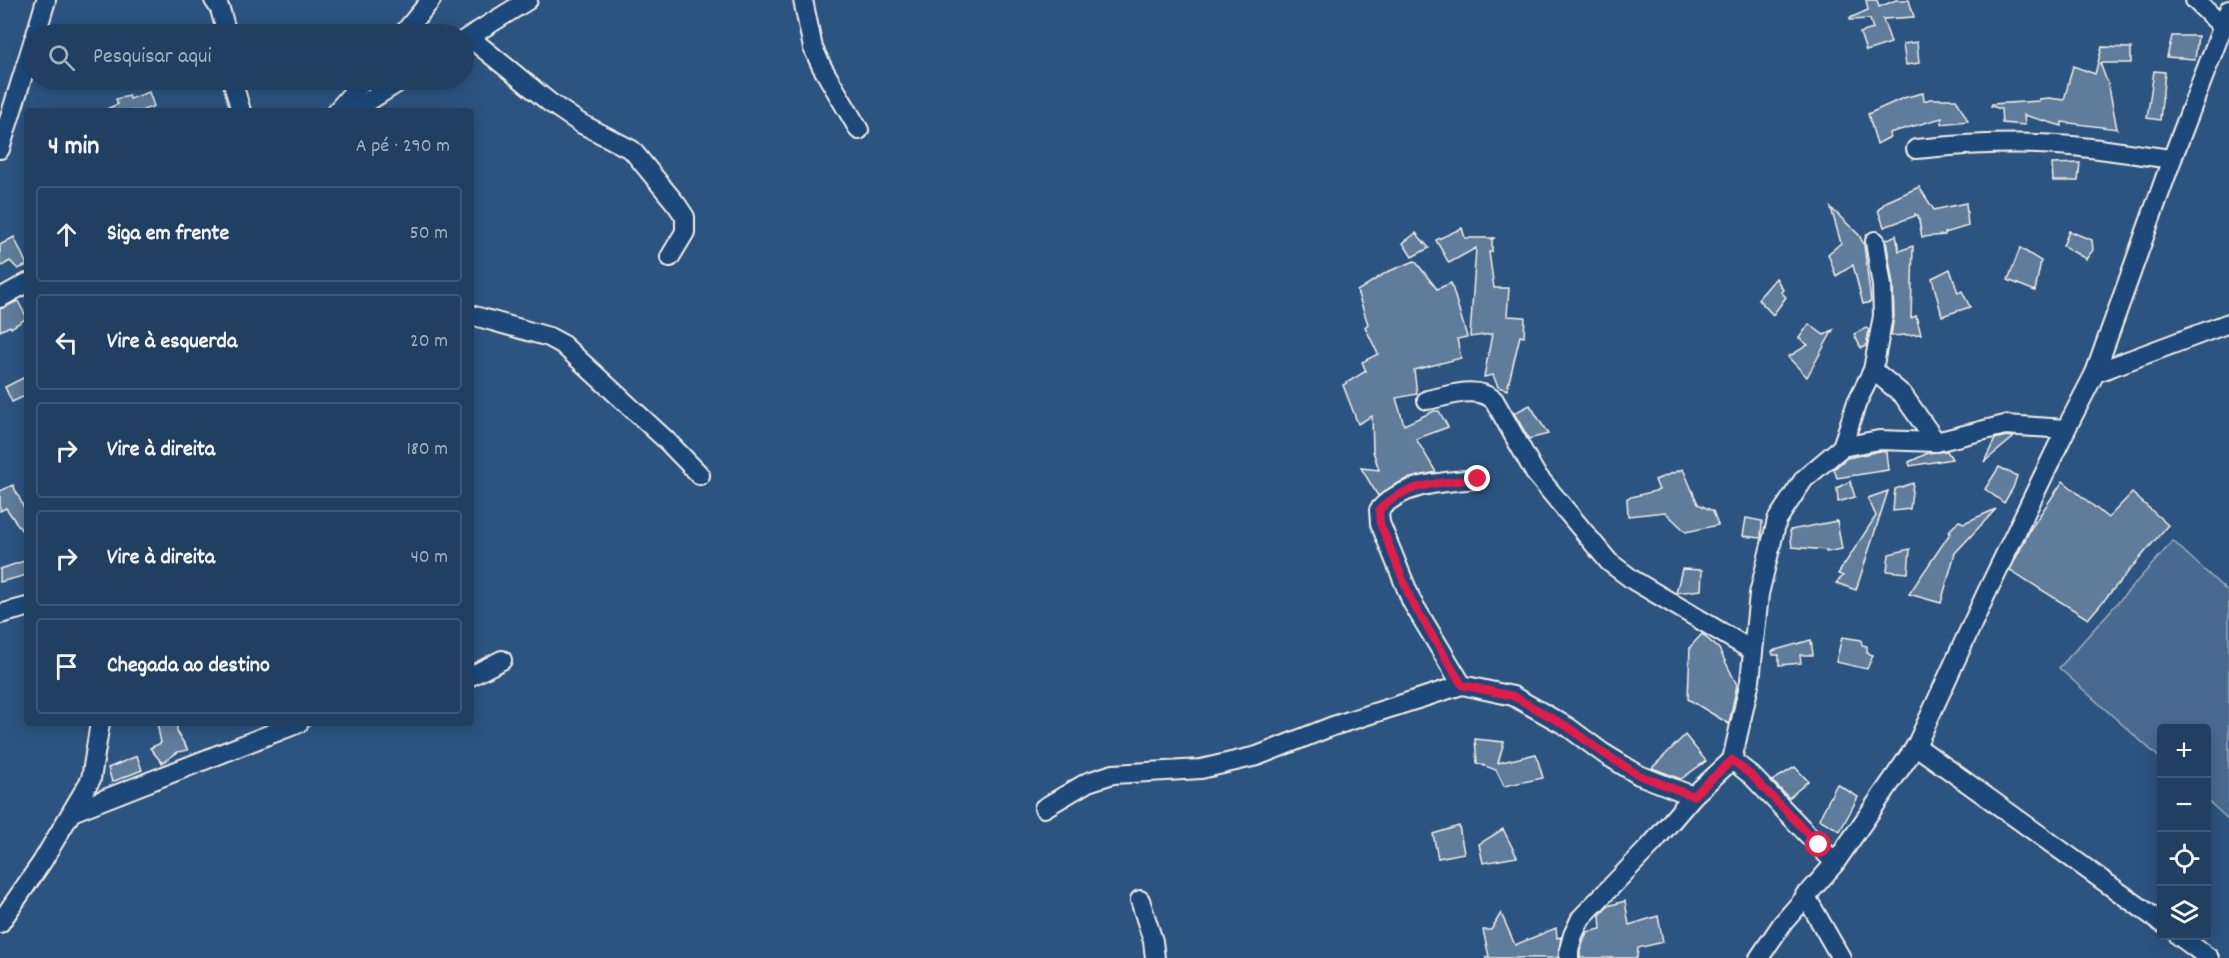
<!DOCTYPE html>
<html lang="pt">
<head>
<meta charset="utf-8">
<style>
	:root { --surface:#213f61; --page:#2d4a6a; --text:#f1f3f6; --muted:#a2afbd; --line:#3e5876 }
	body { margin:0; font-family:Dekko,sans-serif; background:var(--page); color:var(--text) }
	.controls { position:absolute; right:18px; bottom:18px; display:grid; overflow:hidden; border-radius:6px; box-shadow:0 3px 15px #0003 }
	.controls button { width:54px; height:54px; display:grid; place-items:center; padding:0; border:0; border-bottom:2px solid var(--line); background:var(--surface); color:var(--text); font:30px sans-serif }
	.stop { position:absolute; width:18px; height:18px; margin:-14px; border:4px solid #e11d48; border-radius:50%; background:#fff }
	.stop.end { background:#e11d48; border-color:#fff; box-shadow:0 2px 6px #0008 }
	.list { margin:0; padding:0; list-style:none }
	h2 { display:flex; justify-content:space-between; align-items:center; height:78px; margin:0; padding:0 24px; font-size:26px }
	h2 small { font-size:20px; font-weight:400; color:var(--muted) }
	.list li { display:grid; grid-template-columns:39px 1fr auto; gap:18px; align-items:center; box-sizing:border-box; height:96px; margin:0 12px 12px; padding:0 12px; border:2px solid var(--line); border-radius:6px }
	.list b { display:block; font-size:22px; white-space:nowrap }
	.list em { font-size:20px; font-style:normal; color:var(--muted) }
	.icon { flex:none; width:33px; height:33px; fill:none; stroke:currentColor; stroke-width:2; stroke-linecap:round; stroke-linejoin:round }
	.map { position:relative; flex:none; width:2229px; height:958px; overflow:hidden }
	.search { position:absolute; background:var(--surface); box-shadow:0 3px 15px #0003; left:24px; top:24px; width:450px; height:66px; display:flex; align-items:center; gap:15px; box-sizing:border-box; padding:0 21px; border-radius:33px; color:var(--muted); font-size:22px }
	.panel { position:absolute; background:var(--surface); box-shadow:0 3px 15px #0003; left:24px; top:108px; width:450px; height:618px; border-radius:6px }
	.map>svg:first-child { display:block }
	.green { fill:#496b90; stroke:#9eaebc; stroke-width:1.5 }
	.building { fill:#5e7b9a; stroke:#f4f1e8; stroke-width:1.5 }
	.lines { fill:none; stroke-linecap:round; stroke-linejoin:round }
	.minor-casing { stroke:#f4f1e8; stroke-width:22 }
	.minor { stroke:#1f4a7a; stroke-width:18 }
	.route { stroke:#e11d48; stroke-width:8 }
</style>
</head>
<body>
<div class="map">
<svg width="2229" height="958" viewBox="0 0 2229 958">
	<rect width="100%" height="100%" fill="#2c5481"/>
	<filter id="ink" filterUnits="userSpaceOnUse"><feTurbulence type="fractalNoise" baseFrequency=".0167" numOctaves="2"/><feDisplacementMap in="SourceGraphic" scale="12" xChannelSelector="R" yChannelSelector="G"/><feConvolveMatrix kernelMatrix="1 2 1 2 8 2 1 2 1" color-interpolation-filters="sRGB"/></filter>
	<g filter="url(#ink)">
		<path class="green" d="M2173,541L2229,593V820L2207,800L2206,728H2162L2161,759L2059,668Z"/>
		<g class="building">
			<path d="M1866,0H1877L1879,7L1896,0H1909L1914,17L1883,19L1891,43L1866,51L1860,33L1873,29L1870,19L1850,20V18L1868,10Z"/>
			<path d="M2172,36H2198L2195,59L2167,57Z"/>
			<path d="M1917,42L1919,63L1906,65L1903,44Z"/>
			<path d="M2102,47L2131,48V63H2100L2109,87L2117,129L2062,122V126L2024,115L2025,125L2002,123L2001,109L1991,106L1992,104L2039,101V99L2049,98L2064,100L2073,66L2095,74Z"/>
			<path d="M2154,71L2165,72L2160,120L2147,118Z"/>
			<path d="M149,92L154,106L141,111H102L118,104L116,99L129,96L130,99Z"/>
			<path d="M1923,93L1924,101L1930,99H1956L1968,121L1942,124V118L1889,133L1890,137L1877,144L1868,114L1903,98Z"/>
			<path d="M2080,163L2078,181H2053L2052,164Z"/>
			<path d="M1919,187L1934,210L1966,203L1968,226L1945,233V235L1922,237L1918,215H1915V213V216L1884,227L1878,210L1886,202Z"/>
			<path d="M1831,208L1859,235L1864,245L1871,302L1863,304L1853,265L1836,276L1828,254L1841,243Z"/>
			<path d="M1462,228L1465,238H1495L1492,239V252H1489L1494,288H1509L1507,316L1525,317L1524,337L1520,336L1507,390L1498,387L1493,375L1484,377L1492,334L1470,337L1476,248L1449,263L1436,240Z"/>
			<path d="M2069,231L2092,240L2093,250L2086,259L2063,246Z"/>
			<path d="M1416,233L1429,248L1412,257L1403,243Z"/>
			<path d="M1896,235L1899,251L1913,246L1911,318L1916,316L1921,334L1891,336L1894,316L1893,285L1886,240Z"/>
			<path d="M14,237L27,265L18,269L10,261L0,267V245Z"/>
			<path d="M2020,248L2041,261L2035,291L2008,280Z"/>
			<path d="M1415,261L1437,289L1451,283L1467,337L1457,339L1461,358L1414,370L1417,394L1396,398L1404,425L1434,411H1439L1448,427L1416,439L1436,472L1407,479L1394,485L1378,496L1361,468L1379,470L1373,451L1372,416L1358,424L1343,385L1366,371L1362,362L1378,354L1365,327L1368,324L1357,291L1387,272Z"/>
			<path d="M1950,269L1958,293L1962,291L1970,307L1942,316L1932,278Z"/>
			<path d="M1776,278L1783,290L1781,292L1786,297L1773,315L1758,299Z"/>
			<path d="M18,301L27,318L11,328L10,326L0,331V309Z"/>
			<path d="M1809,324L1824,335L1833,330L1807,377L1788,357L1808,345L1799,338Z"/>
			<path d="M1866,328L1869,330L1866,346L1861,348L1854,334Z"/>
			<path d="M27,376V395L12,402L5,387Z"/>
			<path d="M1530,405L1548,434L1529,439L1514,413Z"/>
			<path d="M2006,436L2014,437L1984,462L1995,439Z"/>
			<path d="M1880,451L1886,452L1888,470L1837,478L1834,469L1847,458Z"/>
			<path d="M1947,451L1952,459L1910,466L1909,462L1928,453Z"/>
			<path d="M1999,467L2017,476L2013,488L2004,503L1985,489Z"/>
			<path d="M1683,469L1698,504L1713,511L1718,525L1686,532L1665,512L1628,516L1627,498L1659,490L1655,480Z"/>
			<path d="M1850,481L1855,497L1838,502L1837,488Z"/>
			<path d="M2063,481L2108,518L2132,493L2168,525L2088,619L2010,570L2031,528Z"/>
			<path d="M1913,483L1910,509L1893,511L1895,489Z"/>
			<path d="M13,485L27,514V538L6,508L0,511V491Z"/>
			<path d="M1888,491L1856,590L1836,583L1843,576L1838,574L1876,516L1868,498Z"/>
			<path d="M1996,509L1955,553L1941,603L1909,594L1951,532L1949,531L1959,521L1964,523Z"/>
			<path d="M1746,518L1762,521L1761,538L1743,536Z"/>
			<path d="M1837,521L1842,549L1826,552V550L1792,547L1790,530Z"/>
			<path d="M1910,549L1908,573L1887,571L1889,554Z"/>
			<path d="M27,560V575L0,582V569Z"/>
			<path d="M1682,569L1702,570L1701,590L1676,593Z"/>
			<path d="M1702,634L1719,649L1737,685L1729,724L1688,699L1690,647Z"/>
			<path d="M1842,637L1861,640L1862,645L1867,646V653L1873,655L1867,669L1836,662Z"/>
			<path d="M1811,640L1813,655H1800L1801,663L1779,665V655H1773L1772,651Z"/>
			<path d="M157,723H177V732L188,750L178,752L162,763L150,748L161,743Z"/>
			<path d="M1685,735L1706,761L1681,779L1652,768Z"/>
			<path d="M1475,739L1504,742L1498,763L1536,754L1543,778L1504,786L1496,770L1477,763Z"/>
			<path d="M137,756L142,770L112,782L108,768Z"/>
			<path d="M1795,767L1808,781L1789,798L1772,781Z"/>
			<path d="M1837,784L1858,797L1840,831L1819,819Z"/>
			<path d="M1459,826L1464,853L1438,858L1433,834Z"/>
			<path d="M1503,829L1517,857L1483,863L1479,844Z"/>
			<path d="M1625,901L1629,925L1658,916L1663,942L1638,948L1637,958H1580V951L1587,932L1601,929L1600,915L1608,906Z"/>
			<path d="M1501,913L1515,945L1556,928L1557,938L1561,937L1558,958H1485L1489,956L1483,930H1491Z"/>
		</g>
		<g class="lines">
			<g class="minor-casing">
				<g id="minor">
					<path d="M214,0L220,9L227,34"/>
					<path d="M803,0L813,48L822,67L859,130"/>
					<path d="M2195,0L2222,26"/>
					<path d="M36,34L46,0"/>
					<path d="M403,34L431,0"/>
					<path d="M469,37L549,102L580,123L632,150L677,205L685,217V232L670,257"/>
					<path d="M464,40L528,0"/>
					<path d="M232,80L241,111"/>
					<path d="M337,111L364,80"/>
					<path d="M353,111L402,80"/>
					<path d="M0,149L34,39"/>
					<path d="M1916,149C1968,144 2020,141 2072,146C2105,149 2139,155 2172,159"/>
					<path d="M0,298L27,283"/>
					<path d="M471,315L549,337L562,344L665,439L700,475"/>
					<path d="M1873,370L1903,395L1936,442"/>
					<path d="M2095,373L2229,323"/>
					<path d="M1427,400C1450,396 1475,385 1494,400L1535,473L1609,562L1633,580L1753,651"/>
					<path d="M1842,447L1857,402L1873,370L1883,316L1882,286L1875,241"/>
					<path d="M0,614L27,607"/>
					<path d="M471,676L502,660"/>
					<path d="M1462,685L1412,602L1380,523L1379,510C1403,483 1443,482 1477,479"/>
					<path d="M1916,746L2162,923"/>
					<path d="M1044,808L1088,782L1113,774L1201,769L1257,756L1333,726L1462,685L1513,696L1568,727L1603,753L1639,775L1693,796"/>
					<path d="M72,812L299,723"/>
					<path d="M1835,863L1752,776L1732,760L1750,681L1759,594L1777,520L1804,479L1842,447L1879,440L1936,442L2005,425L2066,429"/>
					<path d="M1805,895L1841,958"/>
					<path d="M1140,900L1153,941L1155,958"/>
					<path d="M0,923L42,862L91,779L100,723"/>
					<path d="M2179,936L2209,958"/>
					<path d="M1569,958V950L1573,935L1581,918L1652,844L1693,796L1732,760"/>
					<path d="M1759,958L1782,924L1835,863L1916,746L1986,594L2066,429L2095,373L2172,159L2229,10"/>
				</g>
			</g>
			<use href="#minor" class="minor"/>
		</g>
	</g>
	<g class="lines" filter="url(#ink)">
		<path class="route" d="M1478,479C1443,482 1404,483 1379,510L1380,523L1412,602L1462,685L1513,696L1568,727L1603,753L1639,775L1693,796L1732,760L1752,776L1819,845"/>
	</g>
</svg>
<div class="controls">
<button>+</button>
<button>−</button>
<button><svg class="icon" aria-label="locate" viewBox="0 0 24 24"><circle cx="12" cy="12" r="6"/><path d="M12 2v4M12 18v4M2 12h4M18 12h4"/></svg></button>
<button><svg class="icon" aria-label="layers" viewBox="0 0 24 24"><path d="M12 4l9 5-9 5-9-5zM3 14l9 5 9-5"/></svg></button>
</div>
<div class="stop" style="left:1819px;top:845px"></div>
<div class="stop end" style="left:1478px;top:479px"></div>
<div class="search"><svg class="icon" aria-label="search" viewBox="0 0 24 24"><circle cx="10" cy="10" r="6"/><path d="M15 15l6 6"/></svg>Pesquisar aqui</div>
<section class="panel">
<h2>4 min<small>A pé · 290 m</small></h2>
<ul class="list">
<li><svg class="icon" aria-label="ahead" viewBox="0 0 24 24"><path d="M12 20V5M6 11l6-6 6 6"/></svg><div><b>Siga em frente</b></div><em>50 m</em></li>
<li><svg class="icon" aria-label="left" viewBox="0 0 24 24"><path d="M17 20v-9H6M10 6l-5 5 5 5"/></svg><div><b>Vire à esquerda</b></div><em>20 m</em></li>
<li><svg class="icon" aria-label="right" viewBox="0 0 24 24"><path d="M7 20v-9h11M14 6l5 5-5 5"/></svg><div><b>Vire à direita</b></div><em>180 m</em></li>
<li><svg class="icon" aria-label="right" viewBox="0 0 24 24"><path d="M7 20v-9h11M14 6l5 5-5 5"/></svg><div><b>Vire à direita</b></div><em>40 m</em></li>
<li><svg class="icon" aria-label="arrive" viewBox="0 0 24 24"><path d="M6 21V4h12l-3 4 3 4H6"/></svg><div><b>Chegada ao destino</b></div></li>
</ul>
</section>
</div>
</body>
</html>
